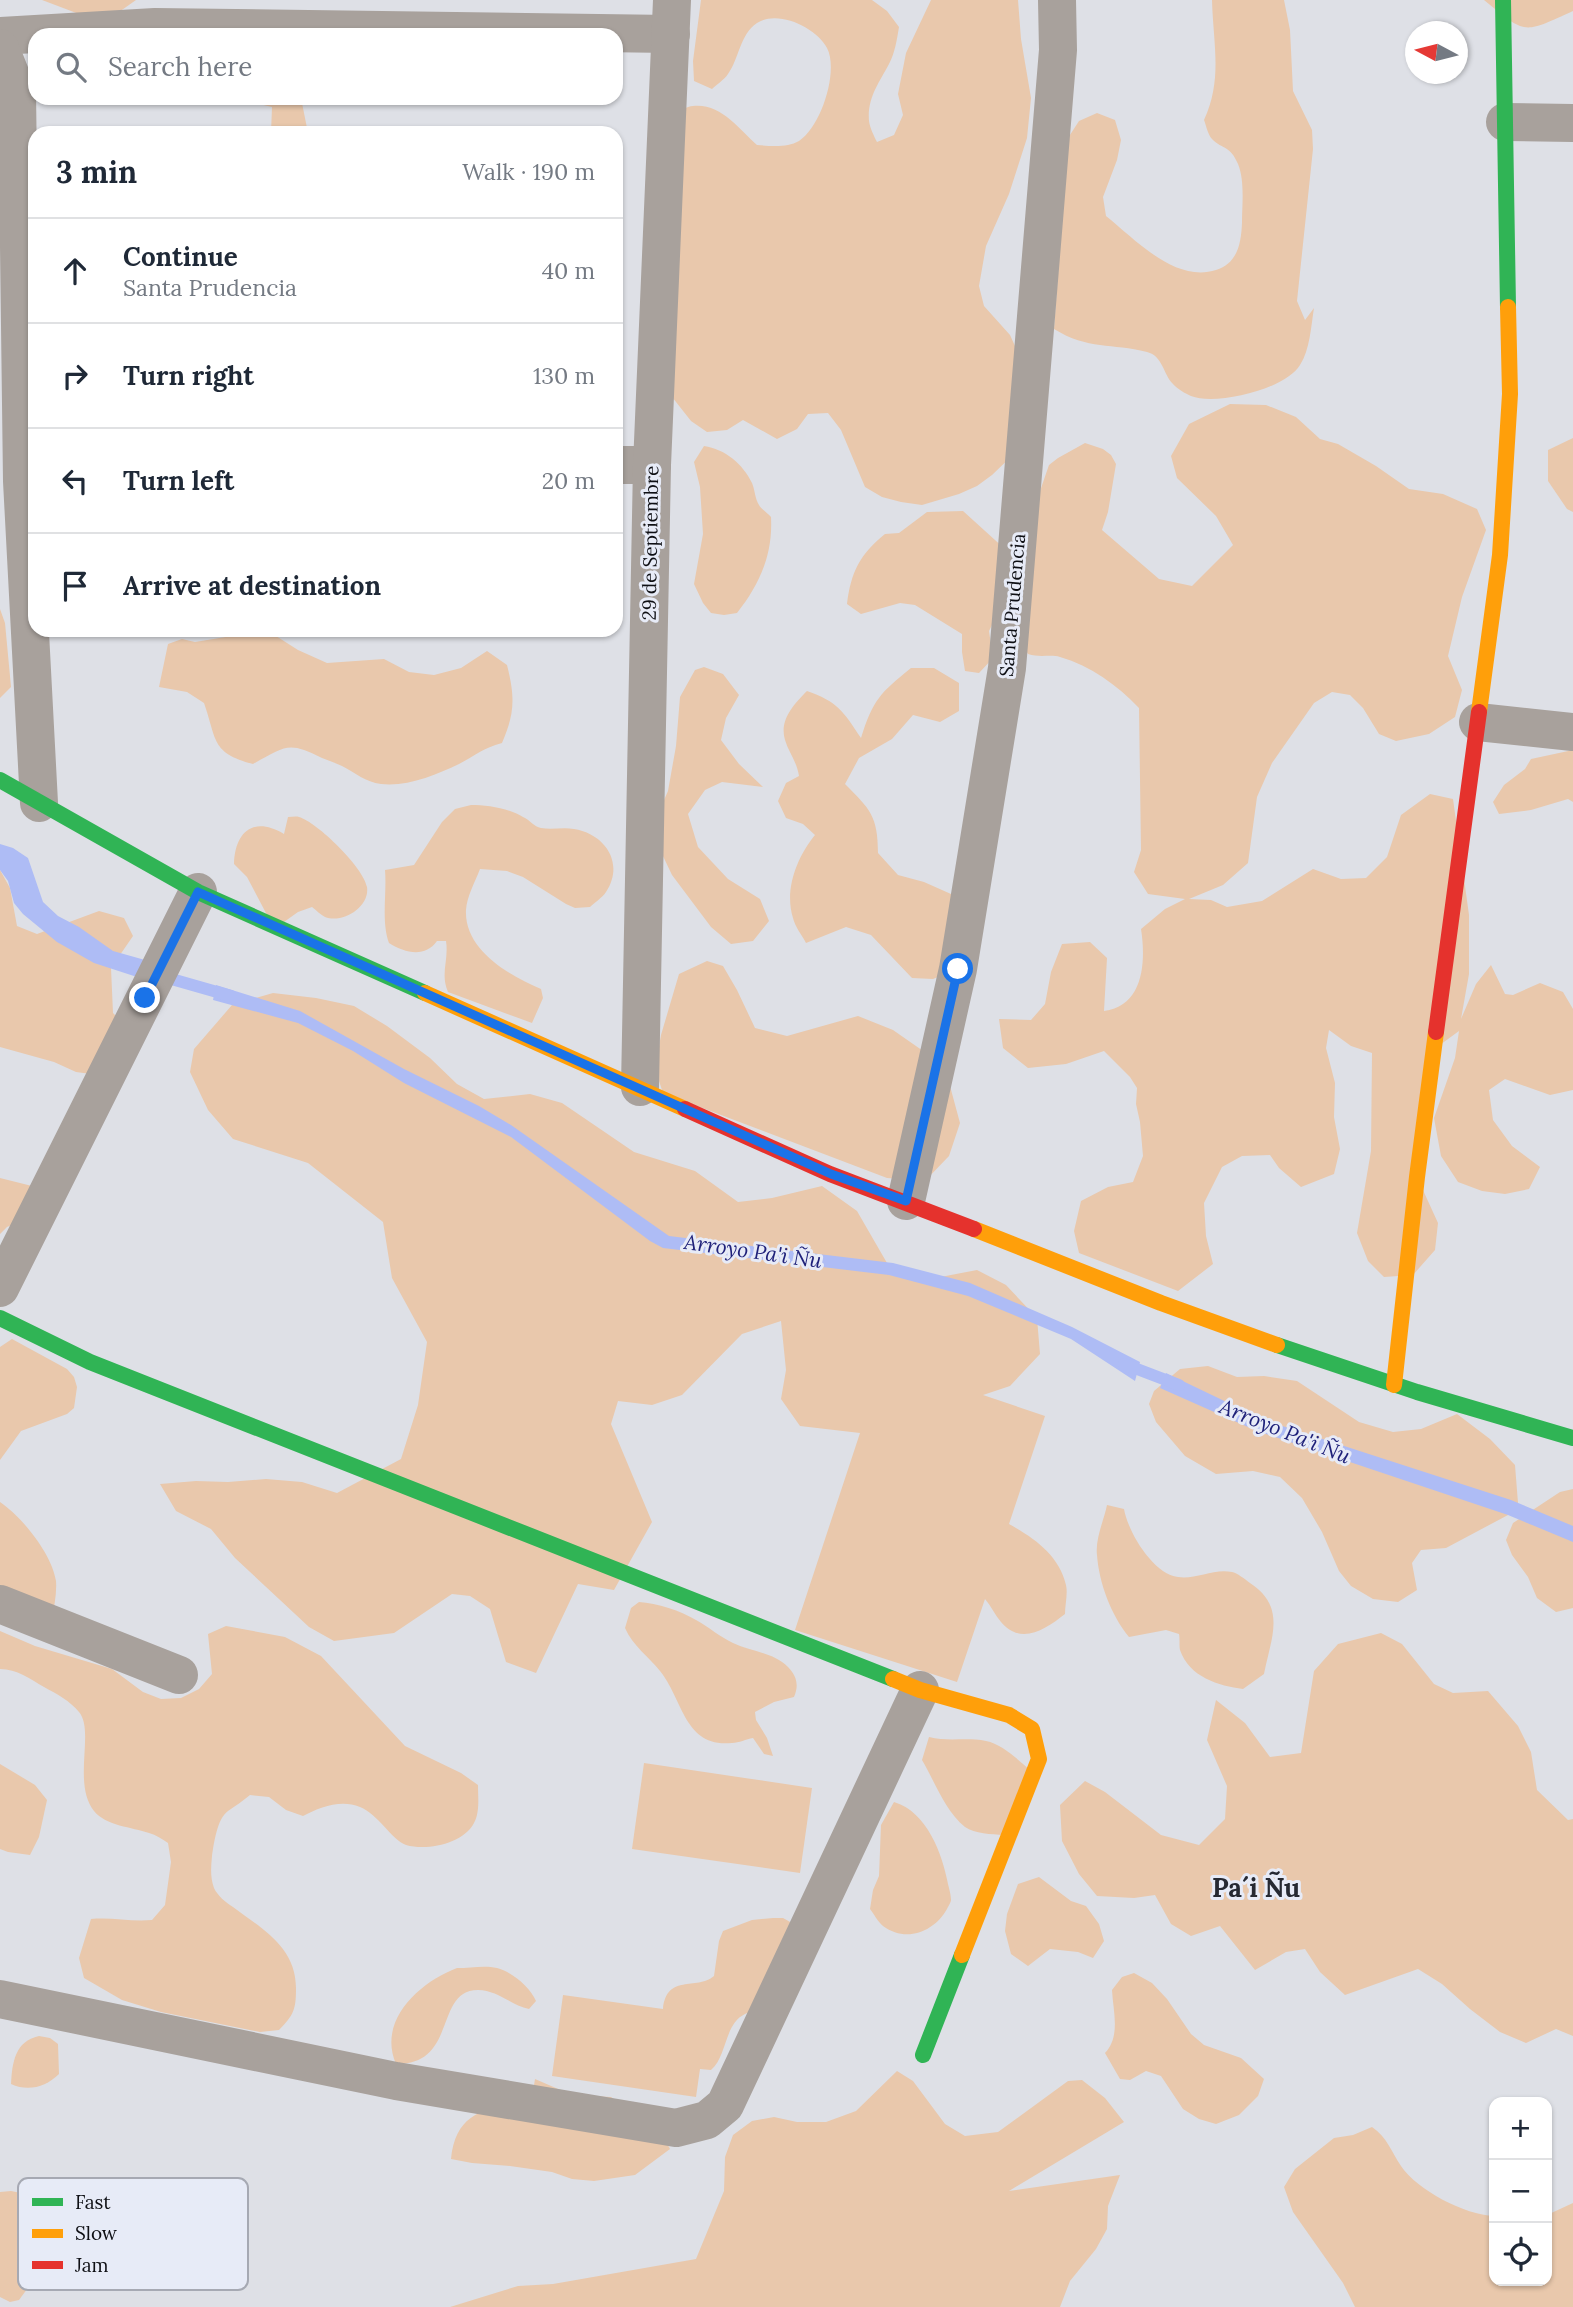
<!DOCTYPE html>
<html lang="en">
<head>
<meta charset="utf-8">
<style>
	:root { --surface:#fff; --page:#f6f6f7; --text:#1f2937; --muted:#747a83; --line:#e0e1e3 }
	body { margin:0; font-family:Lora,serif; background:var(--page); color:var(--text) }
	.controls { position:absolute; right:21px; bottom:21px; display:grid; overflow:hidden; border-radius:14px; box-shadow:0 2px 5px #0004 }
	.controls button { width:63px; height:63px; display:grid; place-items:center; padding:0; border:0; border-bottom:2px solid var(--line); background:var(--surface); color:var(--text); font:35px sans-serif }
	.compass { position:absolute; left:1405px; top:21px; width:63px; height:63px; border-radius:50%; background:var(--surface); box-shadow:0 2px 5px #0004; rotate:277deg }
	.stop { position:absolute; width:21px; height:21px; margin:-16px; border:5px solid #1a73e8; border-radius:50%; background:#fff }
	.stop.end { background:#1a73e8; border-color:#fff; box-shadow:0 2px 7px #0008 }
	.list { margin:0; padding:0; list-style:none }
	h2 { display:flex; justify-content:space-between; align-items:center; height:91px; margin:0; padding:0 28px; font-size:30px }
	h2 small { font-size:23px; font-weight:400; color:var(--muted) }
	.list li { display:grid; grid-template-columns:46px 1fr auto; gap:21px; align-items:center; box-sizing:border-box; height:105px; padding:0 28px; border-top:2px solid var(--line) }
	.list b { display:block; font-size:26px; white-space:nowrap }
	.list p { margin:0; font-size:23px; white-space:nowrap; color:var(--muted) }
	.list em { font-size:23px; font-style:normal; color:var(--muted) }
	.icon { flex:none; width:38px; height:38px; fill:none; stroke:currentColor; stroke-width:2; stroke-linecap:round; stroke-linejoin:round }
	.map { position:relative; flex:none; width:1573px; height:2307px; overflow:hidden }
	.search { position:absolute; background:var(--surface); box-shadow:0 2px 5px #0004; left:28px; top:28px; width:595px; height:77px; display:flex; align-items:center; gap:18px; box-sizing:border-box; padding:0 24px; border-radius:21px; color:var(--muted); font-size:26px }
	.panel { position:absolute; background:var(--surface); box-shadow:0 2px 5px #0004; left:28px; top:126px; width:595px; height:511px; border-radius:21px }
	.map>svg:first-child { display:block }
	.green { fill:#e9c8ac }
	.water { fill:#aebcf5 }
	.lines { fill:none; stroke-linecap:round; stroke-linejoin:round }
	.stream { stroke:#aebcf5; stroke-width:12 }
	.street { stroke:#a8a19c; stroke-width:38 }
	.fast { stroke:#30b455; stroke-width:16 }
	.slow { stroke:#ff9f0a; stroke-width:16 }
	.jam { stroke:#e5322d; stroke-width:16 }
	.route { stroke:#1a73e8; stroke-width:9 }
	.labels { text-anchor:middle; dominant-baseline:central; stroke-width:6; stroke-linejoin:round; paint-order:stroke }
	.street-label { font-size:19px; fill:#0e0f14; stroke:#e7ebf7 }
	.water-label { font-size:21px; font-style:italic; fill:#1f217a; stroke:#e7ebf7 }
	.district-label { font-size:26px; font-weight:bold; fill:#262932; stroke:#e7ebf7 }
	.key { fill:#e7ebf7; stroke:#a6a9b3; stroke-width:2 }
	.key-label { font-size:19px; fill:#0e0f14 }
</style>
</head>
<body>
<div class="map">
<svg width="1573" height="2307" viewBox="0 0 1573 2307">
	<rect width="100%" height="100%" fill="#dee0e6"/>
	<g class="green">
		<path d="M42,0H136L119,12L79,14Z"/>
		<path d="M701,0H872L887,11L899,27C897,39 895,53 889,64C879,83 867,98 869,121C870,128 874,136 877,142L894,135L903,115L898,94L906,53L931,0H1018L1021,39L1031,98L1027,138L1009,194L986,246L979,286L984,306L1010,335L1034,388L1019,449L992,475L977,486L959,494L922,505L901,502L882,497L865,487L841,430L828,413L808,414L797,429L777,439L743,420L727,430L707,432L691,421L665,388L673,115C679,112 687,106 693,106C721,103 739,129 757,145C771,146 787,148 799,141C821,127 839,71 827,48C817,28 778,9 757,23C740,34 739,59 728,74C724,80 717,84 712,89L694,81L693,61Z"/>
		<path d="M1212,0H1284L1290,30L1293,91L1312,130L1313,149L1297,301L1305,320L1314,308C1311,326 1310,350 1300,365C1286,389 1216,406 1191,396C1186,394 1176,388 1173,384C1163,374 1163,356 1147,352C1112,343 1088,350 1054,329L1068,138L1079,121L1097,113L1115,120L1121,140L1117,160L1103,197L1106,216C1136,240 1175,283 1216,270C1238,263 1241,243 1242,223C1242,205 1245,181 1238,164C1230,145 1223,150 1212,139C1208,135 1206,125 1204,120C1223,79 1213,43 1212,0Z"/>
		<path d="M1484,0H1573V11C1522,34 1527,35 1484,0Z"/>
		<path d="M233,98H299L302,103L308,133H271L272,107Z"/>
		<path d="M1230,404L1266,405L1296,417L1320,439L1338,444L1376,466L1409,489L1443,494L1477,509L1486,530L1462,597L1448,656L1462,690L1455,717L1429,734L1396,741L1379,734L1363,708L1350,695L1332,692L1314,703L1272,763L1257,797L1248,863L1223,885L1189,899L1211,900L1227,907L1262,901L1313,869L1341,879L1366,878L1387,857L1401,815L1430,794L1453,799L1469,915V974L1461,1019L1476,984L1491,965L1505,994L1513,995L1540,983L1563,992L1573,1009V1090L1550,1095L1505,1079L1489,1090L1493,1120L1512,1146L1540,1167L1529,1189L1505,1194L1482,1191L1458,1182L1441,1156L1434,1118L1455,1058L1459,1031L1433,1050L1417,1177L1438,1223L1435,1250L1413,1275L1384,1277L1368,1261L1357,1233L1371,1151L1372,1053L1351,1046L1329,1030L1326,1048L1335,1083L1334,1117L1340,1149L1334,1174L1301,1187L1279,1168L1270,1155L1242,1156L1222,1167L1204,1203L1206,1236L1213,1264L1178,1291L1079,1253L1074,1231L1081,1201L1108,1187L1133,1182L1143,1156L1140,1122L1136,1104L1137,1088L1130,1077L1104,1051L1066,1064L1028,1068L1003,1048L999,1019L1031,1020L1045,1004L1051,972L1062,944L1090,942L1107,958L1104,1011C1144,1006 1146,961 1141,929L1165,909L1185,899L1148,894L1134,872L1141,850L1139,708C1117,685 1091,666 1060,657C1051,654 1040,658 1028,654L1023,646L1039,494L1049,465L1058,458L1085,443L1103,449L1111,455L1116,464L1108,512L1102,530L1159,579L1192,586L1233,545L1216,516L1177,478L1171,456L1189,424Z"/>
		<path d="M1573,438V512L1567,509L1548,481V450Z"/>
		<path d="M704,446C725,449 743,464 752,483C755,490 755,499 759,505C761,509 768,513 771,517C773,554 760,584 737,613L724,615L711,613L703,603L694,584L703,534L700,487L694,462Z"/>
		<path d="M963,511L1006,550L999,611L989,631L993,658L979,673L965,671L962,652V634L915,605L900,603L861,614L847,604C851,572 860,554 885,534L899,533L927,512Z"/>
		<path d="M0,609L5,623L11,687L0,698Z"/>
		<path d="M250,633L276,636L298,650L327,663L384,659L409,672L434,675L461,668L487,651L507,665C515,697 515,713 502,743C483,748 476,755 459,764C436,775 407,787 381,784C365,782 356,773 342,766C336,763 329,761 322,758C288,741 286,746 253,764C211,753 217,740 204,703L187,692L159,687L168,644L182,639L195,642Z"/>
		<path d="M704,667L723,674L739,695L726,718L721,740L739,764L763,787L722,782L705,790L688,814L698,847L728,879L760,899L769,921L753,941L731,944L711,927L672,875L662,854L657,816L668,791L676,746L680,697L695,670Z"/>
		<path d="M911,668H934L959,683V711L940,722L913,715L892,739L859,758L845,784C870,809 878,816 878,853L898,875L924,882L951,894L958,969L933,979L912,978L871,935L846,927L806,943C802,935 795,927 793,918C784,890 797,857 815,835L803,824L786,818L778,801L786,783L799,776C797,762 789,753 785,740C779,720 794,704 807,691C838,702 843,711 861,738C873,700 880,693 911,668Z"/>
		<path d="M1573,750V802L1568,799L1531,810L1499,814L1493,802L1504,785L1525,769L1531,759Z"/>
		<path d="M471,805C487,805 509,808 523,817C530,820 534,827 541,828C552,830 563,827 574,829C605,834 625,863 606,892C602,898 595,902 590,907L575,908L566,904L523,877L507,871L480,869C475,882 467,896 466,910C464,950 510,976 541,989L543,998L532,1023L448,992C440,974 449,960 446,941H437C425,958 405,953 389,943C381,921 387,894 385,870L414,865L442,822L455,809Z"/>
		<path d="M288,817C292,817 296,816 299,817C317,822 364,868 367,887C370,907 343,924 325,917C321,915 316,910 312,907L298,912L284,922L267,915L247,877L234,864C235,831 254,816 284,834Z"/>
		<path d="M0,870L10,888L17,926L37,934L99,911L124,918L133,936L111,968L113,1013L136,1036L106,1076L76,1072L54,1062L0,1047Z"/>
		<path d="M707,961L723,966L737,990L755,1028L787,1036L858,1016L893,1030L926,1053L950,1086L960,1123L949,1156L925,1181L887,1178L663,1093L655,1069L661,1035L679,974Z"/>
		<path d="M273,993L316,998L354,1006L387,1026L430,1058L457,1084L484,1099L530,1094L562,1103L634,1152L695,1171L738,1202L772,1198L822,1186L857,1211L887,1263L930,1279L977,1270L1006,1285L1037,1318L1040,1354L1010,1386L983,1395L1045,1416L1009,1524C1034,1538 1059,1555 1066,1585C1068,1593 1065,1605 1065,1614C1046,1629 1021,1646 1001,1622C995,1615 991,1606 985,1599L957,1682L795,1630L860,1433L800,1426L781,1399L786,1370L781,1321L742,1334L682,1395L652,1405L618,1401L611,1424L652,1522L614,1590L578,1584L536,1673L506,1662L490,1609L470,1596L452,1594L394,1633L334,1641L309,1627L235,1558L211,1529L176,1511L160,1484L196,1481L228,1482L266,1479L302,1482L337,1493L401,1459L418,1405L427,1342L392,1278L383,1222L308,1163L233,1139L208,1110L190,1072L194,1049L232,1005Z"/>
		<path d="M0,1178L36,1187L38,1213L7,1227L0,1234Z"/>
		<path d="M12,1339L67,1369L74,1377L77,1387L74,1408L67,1414L21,1431L0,1460V1347Z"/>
		<path d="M1208,1366L1237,1377L1264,1376L1297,1381L1359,1422L1393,1432L1421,1429L1457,1414L1490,1439L1515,1465L1518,1503L1508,1515L1446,1548L1421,1550L1412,1563L1417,1590L1398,1602L1373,1599L1351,1586L1339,1571L1322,1532L1302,1498L1280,1477L1253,1471L1216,1474L1185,1456L1156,1422L1149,1404L1154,1391L1180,1369Z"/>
		<path d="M1573,1489V1608L1556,1612L1537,1598L1528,1577L1512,1555L1506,1540L1513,1523L1560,1492Z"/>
		<path d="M0,1502C22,1517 52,1554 56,1581C57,1593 54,1607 52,1619L0,1624Z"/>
		<path d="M1107,1505L1124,1509C1128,1532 1153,1574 1178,1577C1195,1580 1214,1568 1232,1572C1237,1573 1245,1579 1250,1583C1287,1607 1271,1638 1264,1674L1243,1689C1219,1686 1189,1677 1180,1650C1179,1646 1180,1638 1179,1634L1166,1630L1129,1637C1111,1615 1099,1583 1097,1555C1095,1539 1104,1520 1107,1505Z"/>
		<path d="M639,1602C657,1603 681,1611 696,1620C709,1627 720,1637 733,1643C752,1652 773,1652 788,1667C797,1676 799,1686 794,1697L774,1702L755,1712L756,1720L767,1738L773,1756L764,1754L753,1738C746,1739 739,1743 732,1743C684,1748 683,1699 660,1671C648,1656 633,1646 625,1628L631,1608Z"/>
		<path d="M226,1626L285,1637L321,1656L405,1746L461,1773L478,1785C478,1797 480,1812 474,1823C463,1844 427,1851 406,1845C392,1840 378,1814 360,1807C341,1799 320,1807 303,1816L286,1810L269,1797L250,1795C243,1801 235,1806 228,1811C217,1819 214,1843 212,1856C211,1867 210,1877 214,1888C217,1895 226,1903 233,1907C262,1929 296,1947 296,1988C296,2009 294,2015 279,2030L260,2032L161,2012L122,2000L84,1978L79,1958L91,1919C112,1917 131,1922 152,1920L165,1905L171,1862L168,1843C162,1839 156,1835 149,1833C132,1827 106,1826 94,1811C72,1783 95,1731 79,1712C70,1701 57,1694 44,1687C30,1679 17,1669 0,1669V1631L35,1646L112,1669L143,1692L161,1699L181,1698L199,1689L212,1674L208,1634Z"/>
		<path d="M1381,1633L1402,1644L1434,1684L1453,1693L1488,1691L1518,1726L1531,1752L1537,1790L1568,1820L1573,1819V2036L1556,2029L1526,2043L1500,2032L1470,2009L1442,1984L1418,1969L1345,1995L1320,1972L1305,1949L1286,1952L1255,1970L1220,1926L1191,1936L1171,1924L1155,1895L1134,1898L1097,1896L1079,1874L1062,1841L1060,1805L1085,1781L1105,1792L1161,1835L1199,1845L1225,1819L1227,1786L1207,1740L1216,1700L1245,1723L1270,1757L1301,1753L1314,1671L1338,1644Z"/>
		<path d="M929,1737C948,1742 967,1737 986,1741C1002,1744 1017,1759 1029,1769L1004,1835C991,1834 975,1834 965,1827C945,1811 935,1782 922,1760Z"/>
		<path d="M644,1763L812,1788L800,1873L632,1849Z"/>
		<path d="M0,1764L35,1785L47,1800L39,1837L30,1855L8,1852L0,1849Z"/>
		<path d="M894,1802C927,1812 942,1853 948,1884C949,1888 951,1895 951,1900C951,1902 948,1907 947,1909C934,1932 906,1943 883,1926C878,1922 874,1914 870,1909L873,1890L879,1876L881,1825Z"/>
		<path d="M1039,1877L1071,1901L1086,1906L1099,1924L1104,1941L1093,1958L1078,1952L1050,1949L1028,1966L1011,1954L1005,1931L1007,1914L1018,1884Z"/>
		<path d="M773,1918H783L792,1923L778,2006C768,2008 754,2009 745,2014C724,2024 727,2057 711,2070L700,2069L696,2097L552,2076L563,1995L663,2009C667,1973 696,1991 714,1976L719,1941L723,1931L752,1920Z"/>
		<path d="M457,1968C470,1968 485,1965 497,1968C512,1972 530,1987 536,2001L529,2009C511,2005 497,1990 478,1990C434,1990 458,2065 396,2064C377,2020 420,1982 457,1968Z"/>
		<path d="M1134,1973L1152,1983L1167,1999L1191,2034L1204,2045L1241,2058L1264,2079L1258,2096L1239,2115L1216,2124L1199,2119L1183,2109L1161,2076L1146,2071L1130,2080L1120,2079L1105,2053C1121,2036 1113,2011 1112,1990L1122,1977Z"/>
		<path d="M39,2036L50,2038L58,2044L59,2074C46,2087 28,2092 11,2084C12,2063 15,2041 39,2036Z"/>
		<path d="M897,2071L913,2081L945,2124L965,2136L998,2132L1068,2081L1082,2080L1105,2098L1124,2122L1009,2191L1120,2175L1108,2206L1107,2229L1096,2249L1070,2281L1060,2307H450L518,2286L553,2284L696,2259L724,2191L725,2157L733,2135L752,2121L774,2117L797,2122H826L856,2111Z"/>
		<path d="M535,2079L572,2095L611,2097L661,2132L670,2149L635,2175L594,2181L572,2179L552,2172L510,2166L472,2163L451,2159C456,2108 491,2109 532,2098Z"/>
		<path d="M1372,2127C1387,2137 1391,2151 1401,2166C1417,2190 1465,2215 1494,2216V2281H1547V2215L1573,2203V2307H1355L1343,2283L1293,2212L1284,2187L1295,2169L1334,2138L1353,2135Z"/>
		<path d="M11,2191L21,2193L32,2209L35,2261L33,2281L19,2300L10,2302L0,2297V2192Z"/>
	</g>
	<g class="water">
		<path d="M0,844L13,848L28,858L43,902L58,916L79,927L113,951L145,960L137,977L94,963L57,942L23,914L14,903L8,881L0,870Z"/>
		<path d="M216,985L300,1011L404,1069L479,1106L511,1125L669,1236L893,1263L970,1283L1072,1327L1140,1362L1135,1381L1071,1339L968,1296L889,1275L663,1248L650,1241L511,1137L404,1083L353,1051L298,1023L213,1000Z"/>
		<path d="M1166,1373L1264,1420L1511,1500L1573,1526V1542L1508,1515L1257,1431L1160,1388Z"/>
	</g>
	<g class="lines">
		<g class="stream">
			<path d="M161,976L231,996"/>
			<path d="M1124,1364L1179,1385"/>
		</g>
		<g class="street">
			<path d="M0,36L155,27L671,34"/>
			<path d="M0,48L17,91L22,481L39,803"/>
			<path d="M1505,122L1573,123"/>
			<path d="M616,465H652"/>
			<path d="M1478,722L1573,732"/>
			<path d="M640,1087L652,465L672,0"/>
			<path d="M906,1201L958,969L1007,668L1058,50L1057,0"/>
			<path d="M0,1288L198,892"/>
			<path d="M0,1604L179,1675"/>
			<path d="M0,1999L396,2081L676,2128L707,2120L725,2105L920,1690"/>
		</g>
		<g class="fast">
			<path d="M1503,0L1508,307"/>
			<path d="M0,780L198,892L425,993"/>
			<path d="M0,1318L90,1362L893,1679"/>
			<path d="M1277,1345L1417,1392L1573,1438"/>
			<path d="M923,2055L962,1955"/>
		</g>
		<g class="slow">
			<path d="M1479,712L1500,555L1510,394L1508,307"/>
			<path d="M425,993L685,1109"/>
			<path d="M974,1229L1161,1303L1277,1345"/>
			<path d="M1394,1385L1417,1177L1436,1032"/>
			<path d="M893,1679L920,1690L1009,1715L1032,1729L1039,1759L962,1955"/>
		</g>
		<g class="jam">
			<path d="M1436,1032L1479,712"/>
			<path d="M685,1109L830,1174L974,1229"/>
		</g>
	</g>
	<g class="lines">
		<path class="route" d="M145,998L198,892L831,1174L906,1201L958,969"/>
	</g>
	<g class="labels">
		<g class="street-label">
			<text transform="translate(650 543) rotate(-89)">29 de Septiembre</text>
			<text transform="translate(1012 605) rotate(-85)">Santa Prudencia</text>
		</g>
		<g class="water-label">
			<text transform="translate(753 1251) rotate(8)">Arroyo Pa'i Ñu</text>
			<text transform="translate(1285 1431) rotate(22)">Arroyo Pa'i Ñu</text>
		</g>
		<g class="district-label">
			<text x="1256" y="1887">Pa´i Ñu</text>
		</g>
	</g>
	<rect x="18" y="2178" width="230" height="112" rx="10" class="key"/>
	<rect x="32" y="2198" width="31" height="8" fill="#30b455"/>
	<rect x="32" y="2229" width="31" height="9" fill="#ff9f0a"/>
	<rect x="32" y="2261" width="31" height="8" fill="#e5322d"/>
	<g class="key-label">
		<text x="75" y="2209">Fast</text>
		<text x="75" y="2240">Slow</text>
		<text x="75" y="2272">Jam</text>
	</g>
</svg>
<div class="controls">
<button>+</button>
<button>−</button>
<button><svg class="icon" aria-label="locate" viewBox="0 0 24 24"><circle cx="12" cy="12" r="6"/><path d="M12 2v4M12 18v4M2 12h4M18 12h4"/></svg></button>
</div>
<svg class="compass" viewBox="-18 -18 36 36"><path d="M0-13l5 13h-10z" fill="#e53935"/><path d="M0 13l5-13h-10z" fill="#747a83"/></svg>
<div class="stop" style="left:958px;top:969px"></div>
<div class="stop end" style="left:145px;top:998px"></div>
<div class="search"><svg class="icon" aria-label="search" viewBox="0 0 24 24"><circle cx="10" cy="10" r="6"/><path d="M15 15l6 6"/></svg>Search here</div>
<section class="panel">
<h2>3 min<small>Walk · 190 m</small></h2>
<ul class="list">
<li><svg class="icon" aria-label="ahead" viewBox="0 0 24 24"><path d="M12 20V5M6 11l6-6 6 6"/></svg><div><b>Continue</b><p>Santa Prudencia</p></div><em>40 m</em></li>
<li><svg class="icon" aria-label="right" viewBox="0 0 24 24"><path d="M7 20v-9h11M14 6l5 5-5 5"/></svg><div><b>Turn right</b></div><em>130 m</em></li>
<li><svg class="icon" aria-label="left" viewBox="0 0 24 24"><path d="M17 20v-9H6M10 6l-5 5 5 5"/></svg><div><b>Turn left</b></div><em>20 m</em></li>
<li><svg class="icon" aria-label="arrive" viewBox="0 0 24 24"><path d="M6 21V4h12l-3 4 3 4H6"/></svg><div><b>Arrive at destination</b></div></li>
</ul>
</section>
</div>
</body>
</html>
